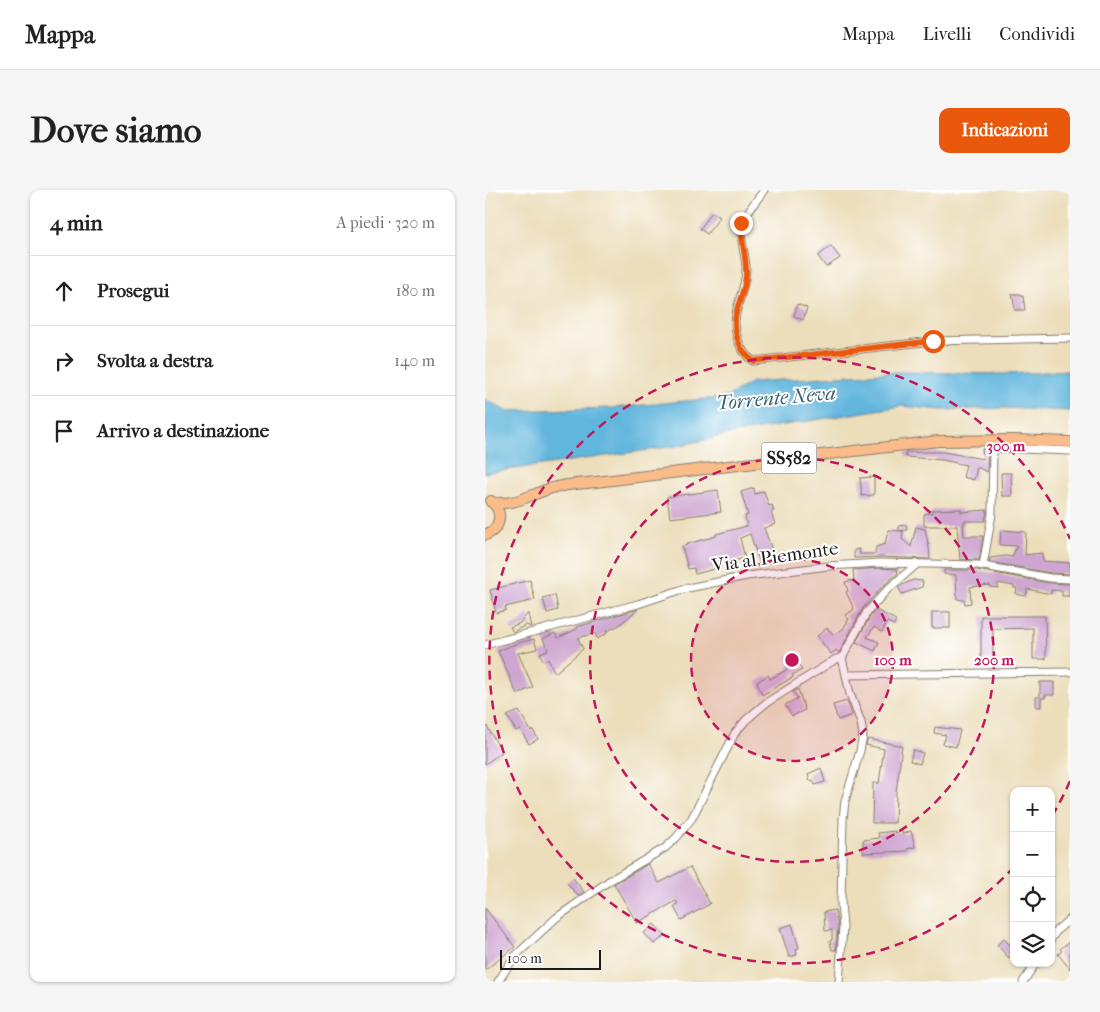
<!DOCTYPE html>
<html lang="it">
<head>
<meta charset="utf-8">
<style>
	:root { --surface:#fff; --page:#f6f6f6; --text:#222; --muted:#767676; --line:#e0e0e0; --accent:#ea580c }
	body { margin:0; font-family:"IM FELL French Canon",serif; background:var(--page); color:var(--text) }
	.controls { position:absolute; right:15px; bottom:15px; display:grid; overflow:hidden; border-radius:10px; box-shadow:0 1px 4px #0004 }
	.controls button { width:45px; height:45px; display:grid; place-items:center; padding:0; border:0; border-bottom:1px solid var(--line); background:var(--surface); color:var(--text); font:25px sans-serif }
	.scale { position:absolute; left:15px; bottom:12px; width:101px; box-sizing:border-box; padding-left:5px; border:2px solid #1c1c1c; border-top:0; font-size:14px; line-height:18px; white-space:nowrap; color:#1c1c1c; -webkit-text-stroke:4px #fff; paint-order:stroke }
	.stop { position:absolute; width:15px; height:15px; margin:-11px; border:4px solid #ea580c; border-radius:50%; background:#fff }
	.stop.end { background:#ea580c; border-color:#fff; box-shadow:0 1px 5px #0008 }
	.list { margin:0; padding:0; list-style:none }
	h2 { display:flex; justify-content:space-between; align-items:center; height:65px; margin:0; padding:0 20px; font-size:21px }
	h2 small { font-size:16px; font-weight:400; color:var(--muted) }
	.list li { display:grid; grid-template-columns:32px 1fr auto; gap:15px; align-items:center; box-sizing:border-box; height:70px; padding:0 20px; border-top:1px solid var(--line) }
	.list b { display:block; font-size:19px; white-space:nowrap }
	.list em { font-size:16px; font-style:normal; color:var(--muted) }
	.icon { flex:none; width:28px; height:28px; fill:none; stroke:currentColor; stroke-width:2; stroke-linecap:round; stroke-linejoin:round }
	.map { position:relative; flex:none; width:585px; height:792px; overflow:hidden; border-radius:10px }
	header { display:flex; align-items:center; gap:30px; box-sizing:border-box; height:70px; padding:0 25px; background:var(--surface); border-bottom:1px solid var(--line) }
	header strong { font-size:24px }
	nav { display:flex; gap:28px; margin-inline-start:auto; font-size:18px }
	.intro { display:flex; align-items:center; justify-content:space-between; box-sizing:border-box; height:120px; padding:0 30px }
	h1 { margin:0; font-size:35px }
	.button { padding:12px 22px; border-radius:10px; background:var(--accent); color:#fff; font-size:18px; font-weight:700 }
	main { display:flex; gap:30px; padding:0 30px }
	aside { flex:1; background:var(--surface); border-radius:10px; box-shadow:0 1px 4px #0004 }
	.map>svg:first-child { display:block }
	.water { fill:#61b6dd; stroke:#3e697c }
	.building { fill:#cea6d1 }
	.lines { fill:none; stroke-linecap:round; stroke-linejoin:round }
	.minor-casing { stroke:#847d6c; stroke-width:9 }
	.primary-casing { stroke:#847d6c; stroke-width:12 }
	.minor { stroke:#fff; stroke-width:7 }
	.primary { stroke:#fabc8b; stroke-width:10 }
	.route { stroke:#ea580c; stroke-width:6 }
	.ring { fill:none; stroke:#c2185b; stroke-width:2.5; stroke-dasharray:9 6 }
	.labels { text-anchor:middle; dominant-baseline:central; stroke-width:4; stroke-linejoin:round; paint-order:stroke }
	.shield { fill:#fff; stroke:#606060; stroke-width:1 }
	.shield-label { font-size:18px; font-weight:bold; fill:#1c1c1c }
	.street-label { font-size:19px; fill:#1c1c1c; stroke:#fff }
	.water-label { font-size:20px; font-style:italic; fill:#3b6173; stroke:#fff }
	.centre { fill:#c2185b; stroke:#fff; stroke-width:2.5 }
	.ring-label { font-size:15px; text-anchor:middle; font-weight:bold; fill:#c2185b; stroke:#fff; stroke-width:4; stroke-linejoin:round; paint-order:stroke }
</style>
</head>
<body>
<header>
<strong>Mappa</strong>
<nav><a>Mappa</a><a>Livelli</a><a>Condividi</a></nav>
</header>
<div class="intro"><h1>Dove siamo</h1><a class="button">Indicazioni</a></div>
<main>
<aside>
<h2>4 min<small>A piedi · 320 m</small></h2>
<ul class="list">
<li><svg class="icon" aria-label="ahead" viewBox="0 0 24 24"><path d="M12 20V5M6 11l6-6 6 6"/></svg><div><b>Prosegui</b></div><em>180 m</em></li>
<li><svg class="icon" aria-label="right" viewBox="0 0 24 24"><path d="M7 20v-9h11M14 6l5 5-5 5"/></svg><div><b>Svolta a destra</b></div><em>140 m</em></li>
<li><svg class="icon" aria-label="arrive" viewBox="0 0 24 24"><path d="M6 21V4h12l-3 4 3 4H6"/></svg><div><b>Arrivo a destinazione</b></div></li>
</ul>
</aside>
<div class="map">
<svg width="585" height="792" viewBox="0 0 585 792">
	<rect width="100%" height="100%" fill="#fff"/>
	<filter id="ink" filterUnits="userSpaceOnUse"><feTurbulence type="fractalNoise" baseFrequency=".02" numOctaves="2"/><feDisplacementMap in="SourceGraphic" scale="10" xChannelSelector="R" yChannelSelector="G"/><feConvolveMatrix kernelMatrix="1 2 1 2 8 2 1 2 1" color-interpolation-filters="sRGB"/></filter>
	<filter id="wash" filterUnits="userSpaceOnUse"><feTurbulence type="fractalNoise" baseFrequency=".0096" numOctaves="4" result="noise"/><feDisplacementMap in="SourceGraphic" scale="20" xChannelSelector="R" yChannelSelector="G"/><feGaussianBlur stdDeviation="1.12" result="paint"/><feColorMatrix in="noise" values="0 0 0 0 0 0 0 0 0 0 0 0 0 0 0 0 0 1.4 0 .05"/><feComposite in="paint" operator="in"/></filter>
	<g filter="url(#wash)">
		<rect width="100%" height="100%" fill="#ecdebb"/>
		<path class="water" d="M585,181V221L519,218L457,220L416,216L250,243L192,256L0,283V209L21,221L127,218L242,207L267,192L411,182L519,184Z"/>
		<g id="blocks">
			<g class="building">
				<path d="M227,22L235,27L222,44L215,39Z"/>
				<path d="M346,56L355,68L341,77L333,66Z"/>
				<path d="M527,104H536V106H538L540,120H530Z"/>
				<path d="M312,114L322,118L318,130L309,126Z"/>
				<path d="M497,259H503L502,282L492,277L489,290L478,287L481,275L457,270L421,267L420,262H458L498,269Z"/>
				<path d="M516,283H526L527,306H517Z"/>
				<path d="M389,287V305L377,306L375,288Z"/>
				<path d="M269,298L270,304L279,301L284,316L287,315L289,321L286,322L290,334L279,338L290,368L275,373L265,344L255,348L260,368L232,375L233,378L210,384L209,378L203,379L197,356L202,355V354L231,346V344L262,336L260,326L263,325L256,302Z"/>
				<path d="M233,300L236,322L185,328L182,307Z"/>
				<path d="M476,319V322L502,320L500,331H479V335H478L479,346H498L494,370L475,369L472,336H439V324L447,323V320Z"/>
				<path d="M421,335L422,340L415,341H418L417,349L426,357L431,337L440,339L444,358L445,369L397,367L369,368V360L374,359L375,364H390L391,357L400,354L403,340L414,341V336Z"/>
				<path d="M516,340L541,342L540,365L557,363L558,371L585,373V384L566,383L504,372L505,368L521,366L527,367L532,356L515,355Z"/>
				<path d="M395,378L412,379L413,383L399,395L378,418L354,463L351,460L346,464L332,446L342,438L349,445L358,439L364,429L360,426L369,419L361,402L363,401L360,392L369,390L368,380Z"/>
				<path d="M459,380H492L564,393L585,394V406H577V401L566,400V404L542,399L541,406L531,404L532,398H529V396L513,393V398L505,397V395L485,397L486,413L480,414L479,410L472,409L471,385L459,384Z"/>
				<path d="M45,390L50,410L20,417L21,420L11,423L5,400Z"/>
				<path d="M428,390L438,391L437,397L417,404L413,397Z"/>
				<path d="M70,405L73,420L62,423L58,408Z"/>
				<path d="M153,419L133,436L122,441V443L116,447L112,449L110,443L93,448L98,459L70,483L63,469L58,471L55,463L63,460L58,449L70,443L73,448L92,439V437Z"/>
				<path d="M391,420L411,430L409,435L402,432L397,442L389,437L382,447L394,452L390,461L371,452L386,425Z"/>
				<rect x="447" y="422" width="18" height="16"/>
				<path d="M43,423L46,437L41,435L28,442L25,437L35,433Z"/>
				<path d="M496,426H560L561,469H548V438L508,439V469H496Z"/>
				<path d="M49,449L52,459L33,463L48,497L32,504L13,461L33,453Z"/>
				<path d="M307,464L317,480L307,485L308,487L277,505L272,492L283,485L285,489L303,479L302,476L305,475L301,467Z"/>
				<path d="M555,492H569V505H560V508H556V517H551V507H555Z"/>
				<path d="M313,499L320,520L307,526L300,515L313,508L308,502Z"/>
				<path d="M362,511L367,525L353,530L348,515Z"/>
				<path d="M34,521L46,541L48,540L53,549L44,554L35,539L31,541L22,526Z"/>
				<path d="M0,533L17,562L0,574Z"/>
				<path d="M450,537L475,540L471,557L458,554L461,545L449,543Z"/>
				<path d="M383,549L417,556L411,602L410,633H387L388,593H394L399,559L381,555Z"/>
				<path d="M428,560L438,563L435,574L425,571Z"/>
				<path d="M336,578L340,592L330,595L328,590L325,591L323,584Z"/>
				<path d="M410,641V643L417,641L418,644L426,641L430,657L422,659L423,661L378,663V650L394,648L393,643Z"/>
				<path d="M163,674L174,693L205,677L225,714L196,730L189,717L193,713L191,711L152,733L129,694Z"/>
				<path d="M88,688L99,702L93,706L82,693Z"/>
				<path d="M0,718L30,757L0,780Z"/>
				<path d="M350,720L353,737L351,760H347L345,751L347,750V740L340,741L339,722Z"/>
				<path d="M169,734L180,746L169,754L159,743Z"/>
				<path d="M307,734L314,758L311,759L312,765L304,767L295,738Z"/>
				<path d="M519,749L529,759V762L524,768L512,755Z"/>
				<path d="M585,751V779L573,764L577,761L575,759Z"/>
			</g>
		</g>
	</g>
	<g filter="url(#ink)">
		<use href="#blocks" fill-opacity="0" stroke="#847d6c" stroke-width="1"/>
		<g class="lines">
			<g class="minor-casing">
				<g id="minor">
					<path d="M279,0C273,9 258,26 256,36C254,44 261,67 261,78C261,107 242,123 254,153C257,161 261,166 268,171L448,151L585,148"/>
					<path d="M498,376L507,324L508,260L514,258L585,261"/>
					<path d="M0,455L153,414L198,399L262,386L343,376L395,373L493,375L565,388L585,389"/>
					<path d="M357,468L361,485L585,482"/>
					<path d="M566,749L572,740L585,729"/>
					<path d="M13,792L29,767L71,728L124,691L180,658L191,648L207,628L250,543L261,530L281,513L351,469L357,468L382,422L403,399L431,375"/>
					<path d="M354,792L358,737L356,713L358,629L360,611L375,561L378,545L376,532L365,504L361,485"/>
					<path d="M538,792L551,773"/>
				</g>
			</g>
			<g class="primary-casing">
				<g id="primary">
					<path d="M6,312C28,317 46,304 67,298C78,295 90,294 102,293L453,251L529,250L585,252"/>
					<path d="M0,345C16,339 19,322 6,311"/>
				</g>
			</g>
			<use href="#minor" class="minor"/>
			<use href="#primary" class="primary"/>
		</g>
	</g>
	<g class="lines" filter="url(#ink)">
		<path class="route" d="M256,33C255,48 262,67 261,84C260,111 242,123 254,153C257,161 261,166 268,171L448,151"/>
	</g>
	<circle cx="307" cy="470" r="101" fill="#c2185b" fill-opacity=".12"/>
	<g class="ring">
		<circle cx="307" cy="470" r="101"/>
		<circle cx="307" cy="470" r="202"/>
		<path d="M585 591A303 303 0 0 1 567 626M529 677A303 303 0 1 1 585 349"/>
	</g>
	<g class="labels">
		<rect class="shield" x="276.5" y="252.5" width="55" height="31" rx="4"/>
		<g class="shield-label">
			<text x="304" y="268">SS582</text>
		</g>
		<g class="street-label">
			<text transform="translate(290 367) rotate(-8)">Via al Piemonte</text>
		</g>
		<g class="water-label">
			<text transform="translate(291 208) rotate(-5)">Torrente Neva</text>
		</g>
	</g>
	<circle cx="307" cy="470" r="8" class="centre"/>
	<g class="ring-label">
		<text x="521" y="261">300 m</text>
		<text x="408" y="475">100 m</text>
		<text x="509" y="475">200 m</text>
	</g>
</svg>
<div class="controls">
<button>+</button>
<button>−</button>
<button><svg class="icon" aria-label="locate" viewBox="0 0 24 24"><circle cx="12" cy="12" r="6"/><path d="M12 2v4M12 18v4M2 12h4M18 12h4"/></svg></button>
<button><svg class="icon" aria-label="layers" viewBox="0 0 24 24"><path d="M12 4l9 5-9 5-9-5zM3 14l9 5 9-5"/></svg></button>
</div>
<div class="scale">100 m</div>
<div class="stop" style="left:448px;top:151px"></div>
<div class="stop end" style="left:256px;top:33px"></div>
</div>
</main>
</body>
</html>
